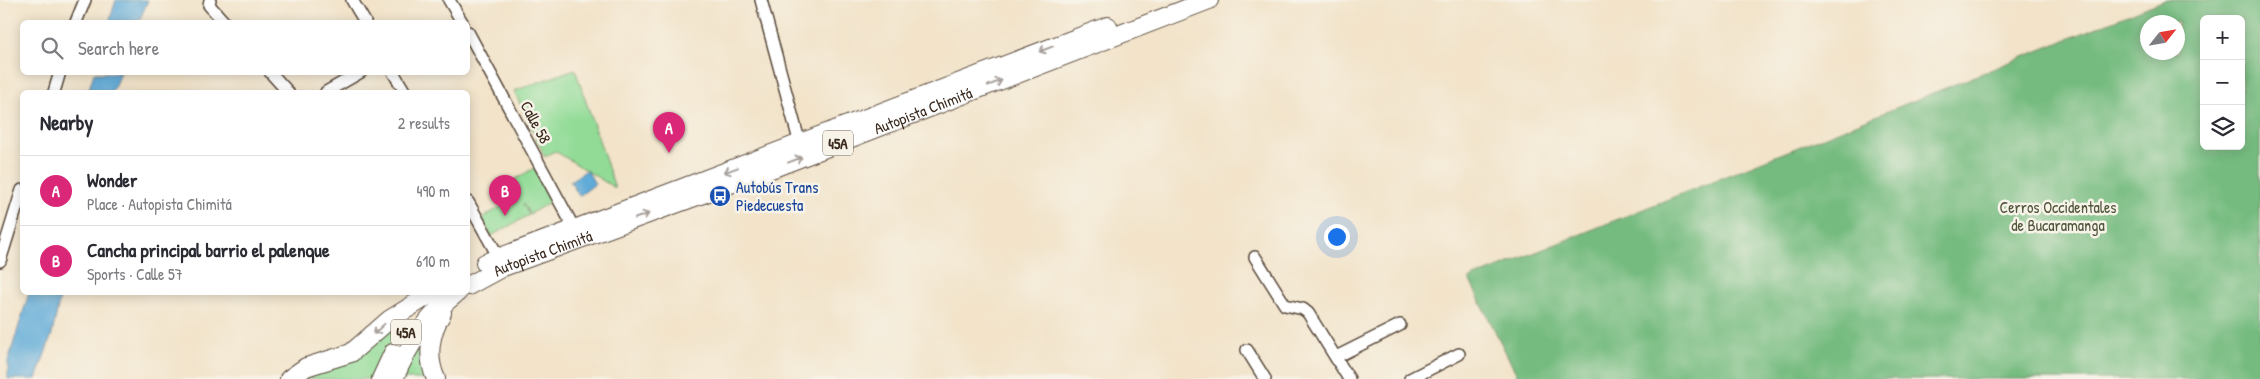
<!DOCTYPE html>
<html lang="en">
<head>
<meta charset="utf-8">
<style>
	:root { --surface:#fff; --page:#f7f7f7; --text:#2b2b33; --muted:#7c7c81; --line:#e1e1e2; --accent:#db2777 }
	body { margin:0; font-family:"Patrick Hand",sans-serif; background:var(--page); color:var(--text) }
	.controls { position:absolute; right:15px; top:15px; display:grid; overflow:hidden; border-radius:8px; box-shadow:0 2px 12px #0003 }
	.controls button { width:45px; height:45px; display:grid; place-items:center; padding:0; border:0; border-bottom:1px solid var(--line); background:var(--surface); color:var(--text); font:25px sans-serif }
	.compass { position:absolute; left:2140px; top:15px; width:45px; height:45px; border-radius:50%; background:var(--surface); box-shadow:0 2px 12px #0003; rotate:59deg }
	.you { position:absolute; left:1336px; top:236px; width:18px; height:18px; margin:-12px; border:4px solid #fff; border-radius:50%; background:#1a73e8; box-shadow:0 0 0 8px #1a73e833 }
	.badge { display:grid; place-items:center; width:32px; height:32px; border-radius:50%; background:var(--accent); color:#fff; font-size:16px; font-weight:700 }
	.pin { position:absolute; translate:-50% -41px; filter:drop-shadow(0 1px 2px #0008) }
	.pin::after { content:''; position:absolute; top:26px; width:18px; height:15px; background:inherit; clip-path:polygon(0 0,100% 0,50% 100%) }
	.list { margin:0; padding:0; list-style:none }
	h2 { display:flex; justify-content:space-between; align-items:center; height:65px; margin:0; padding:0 20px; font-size:21px }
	h2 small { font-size:16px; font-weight:400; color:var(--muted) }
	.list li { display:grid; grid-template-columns:32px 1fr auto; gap:15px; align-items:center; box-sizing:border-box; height:70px; padding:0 20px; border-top:1px solid var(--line) }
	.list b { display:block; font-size:19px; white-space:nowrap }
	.list p { margin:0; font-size:16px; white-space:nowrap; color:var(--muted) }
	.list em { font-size:16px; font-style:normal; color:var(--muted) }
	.icon { flex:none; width:28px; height:28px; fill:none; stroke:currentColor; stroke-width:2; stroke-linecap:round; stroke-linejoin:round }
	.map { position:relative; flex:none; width:2260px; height:379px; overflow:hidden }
	.search { position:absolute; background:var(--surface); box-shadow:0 2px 12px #0003; left:20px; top:20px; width:450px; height:55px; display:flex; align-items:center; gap:12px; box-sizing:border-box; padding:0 18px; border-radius:8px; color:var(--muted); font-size:19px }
	.panel { position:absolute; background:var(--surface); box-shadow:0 2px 12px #0003; left:20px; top:90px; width:450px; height:205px; border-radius:8px }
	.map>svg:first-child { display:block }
	.green { fill:#91db96; stroke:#66825a }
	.forest { fill:#74bb7f; stroke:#58724e; fill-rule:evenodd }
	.water { fill:#60abd8; stroke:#4e6a7b }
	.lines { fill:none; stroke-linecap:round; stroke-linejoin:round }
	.minor-casing { stroke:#564638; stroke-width:14 }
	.highway-casing { stroke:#564638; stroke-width:20 }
	.minor { stroke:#fff; stroke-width:11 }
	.highway { stroke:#fff; stroke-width:18 }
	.oneway { stroke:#a79f9a }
	.labels { text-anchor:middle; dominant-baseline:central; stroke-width:5; stroke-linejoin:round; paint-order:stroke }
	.shield { fill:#f7f3e8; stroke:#73665b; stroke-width:1 }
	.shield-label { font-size:15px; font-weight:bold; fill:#3b2a1e }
	.street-label { font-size:16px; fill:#3b2a1e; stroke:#f7f3e8 }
	.transit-label { font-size:16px; fill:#164399; stroke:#f7f3e8; text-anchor:start }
	.park-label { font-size:16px; fill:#50563c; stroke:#f7f3e8 }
</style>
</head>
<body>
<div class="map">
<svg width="2260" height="379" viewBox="0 0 2260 379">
	<rect width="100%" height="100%" fill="#f7f3e8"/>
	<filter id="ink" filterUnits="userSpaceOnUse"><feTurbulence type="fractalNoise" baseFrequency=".02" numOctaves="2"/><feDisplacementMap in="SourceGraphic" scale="10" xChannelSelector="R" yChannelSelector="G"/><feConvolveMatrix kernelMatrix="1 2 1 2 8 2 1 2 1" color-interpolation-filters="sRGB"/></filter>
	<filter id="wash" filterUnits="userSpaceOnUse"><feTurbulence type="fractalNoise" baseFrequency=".0096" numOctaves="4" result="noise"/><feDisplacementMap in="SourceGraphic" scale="20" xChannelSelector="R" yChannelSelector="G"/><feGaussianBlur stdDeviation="1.12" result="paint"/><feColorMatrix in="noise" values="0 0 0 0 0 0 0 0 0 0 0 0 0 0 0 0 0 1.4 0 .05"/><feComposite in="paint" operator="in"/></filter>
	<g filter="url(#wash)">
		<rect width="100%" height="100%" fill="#f2e3c9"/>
		<g class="green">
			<path d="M575,69L615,188L555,151L545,157L514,91Z"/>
			<path d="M534,168L553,200L530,214L523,204L529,215L491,236L482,218L519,196L511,182Z"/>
			<path d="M408,317L380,359L372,379H304L335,366Z"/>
			<path d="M428,334L430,379H402L414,354Z"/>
		</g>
		<path class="forest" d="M2165,0H2260V379H1519L1469,279ZM2204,19H2241V146H2204ZM2148,22H2178V52H2148Z"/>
		<g class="water">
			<path d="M116,0H148L139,22H109Z"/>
			<path d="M94,73H120L112,92H88Z"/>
			<path d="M587,170L595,184L579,196L570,181Z"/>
			<path d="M29,293H61L52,334L36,379H8V361Z"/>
		</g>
	</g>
	<g filter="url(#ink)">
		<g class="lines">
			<g class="minor-casing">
				<g id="minor">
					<path d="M210,0L209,5L224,22"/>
					<path d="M352,0L365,22"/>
					<path d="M449,0L462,22"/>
					<path d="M761,0L800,144"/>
					<path d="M76,22L85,0"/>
					<path d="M468,32L574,228"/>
					<path d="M270,72L288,92"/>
					<path d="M393,72L405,92"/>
					<path d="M54,92L60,72"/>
					<path d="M326,92L361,72"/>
					<path d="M468,202L498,256"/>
					<path d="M1255,257L1285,305L1303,309L1308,313L1349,379"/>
					<path d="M0,261L22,190"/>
					<path d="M1247,350L1265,379"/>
					<path d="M1336,357L1400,325"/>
					<path d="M1410,379L1459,354"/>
				</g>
			</g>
			<g class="highway-casing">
				<g id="highway">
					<path d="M485,263L1108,26"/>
					<path id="s1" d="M468,286L503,267L763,172L1209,0"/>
					<path d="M289,379L306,367L351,353L389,320L434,292"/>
					<path d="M381,379L393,353"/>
					<path d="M394,379C408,345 428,315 458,292"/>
					<path d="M436,379C426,357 430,333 442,313"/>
				</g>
			</g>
			<use href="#minor" class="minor"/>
			<use href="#highway" class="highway"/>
		</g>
		<defs><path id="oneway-shaft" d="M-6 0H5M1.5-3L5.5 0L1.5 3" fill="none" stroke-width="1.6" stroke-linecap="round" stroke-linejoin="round" transform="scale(1.25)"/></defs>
		<g class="oneway">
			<use href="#oneway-shaft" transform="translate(1046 49) rotate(159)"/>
			<use href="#oneway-shaft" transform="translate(995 83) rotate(-21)"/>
			<use href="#oneway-shaft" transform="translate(795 160) rotate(-21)"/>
			<use href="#oneway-shaft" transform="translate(731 170) rotate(160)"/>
			<use href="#oneway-shaft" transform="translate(642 216) rotate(-19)"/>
			<use href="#oneway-shaft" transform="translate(379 329) rotate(137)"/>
		</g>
	</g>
	<defs>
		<g id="bus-disc" transform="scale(1.125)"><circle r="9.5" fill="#1a4fb4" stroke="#f7f3e8"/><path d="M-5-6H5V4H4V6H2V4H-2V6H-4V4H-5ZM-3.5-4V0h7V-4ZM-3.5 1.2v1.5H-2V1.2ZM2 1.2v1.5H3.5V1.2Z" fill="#fff"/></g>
	</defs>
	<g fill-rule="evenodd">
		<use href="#bus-disc" x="720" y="196"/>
	</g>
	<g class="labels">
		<g class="shield">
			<rect x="823" y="130.5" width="30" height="25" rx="4"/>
			<rect x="391" y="319.5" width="30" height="25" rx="4"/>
		</g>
		<g class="shield-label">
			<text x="838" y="143">45A</text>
			<text x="406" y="332">45A</text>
		</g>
		<g class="street-label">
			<text stroke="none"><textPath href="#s1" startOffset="488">Autopista Chimitá</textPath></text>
			<text transform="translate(536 122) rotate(62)">Calle 58</text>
			<text stroke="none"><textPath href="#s1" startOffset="82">Autopista Chimitá</textPath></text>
		</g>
		<g class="transit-label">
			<text x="736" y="187">Autobús Trans<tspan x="736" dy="18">Piedecuesta</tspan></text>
		</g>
		<g class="park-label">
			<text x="2058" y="207">Cerros Occidentales<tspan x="2058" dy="18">de Bucaramanga</tspan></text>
		</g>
	</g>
</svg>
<div class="controls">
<button>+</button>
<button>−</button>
<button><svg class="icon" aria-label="layers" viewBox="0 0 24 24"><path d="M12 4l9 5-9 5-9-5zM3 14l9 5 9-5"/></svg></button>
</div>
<svg class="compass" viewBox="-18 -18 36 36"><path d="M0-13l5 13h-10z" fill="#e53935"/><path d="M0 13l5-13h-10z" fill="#7c7c81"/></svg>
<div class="you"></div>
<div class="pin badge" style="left:669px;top:153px">A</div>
<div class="pin badge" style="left:505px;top:216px">B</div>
<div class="search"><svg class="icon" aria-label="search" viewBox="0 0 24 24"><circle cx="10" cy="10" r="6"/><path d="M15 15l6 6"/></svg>Search here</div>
<section class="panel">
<h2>Nearby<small>2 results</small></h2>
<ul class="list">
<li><span class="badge">A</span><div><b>Wonder</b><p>Place · Autopista Chimitá</p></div><em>490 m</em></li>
<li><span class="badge">B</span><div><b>Cancha principal barrio el palenque</b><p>Sports · Calle 57</p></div><em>610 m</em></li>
</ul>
</section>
</div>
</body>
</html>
